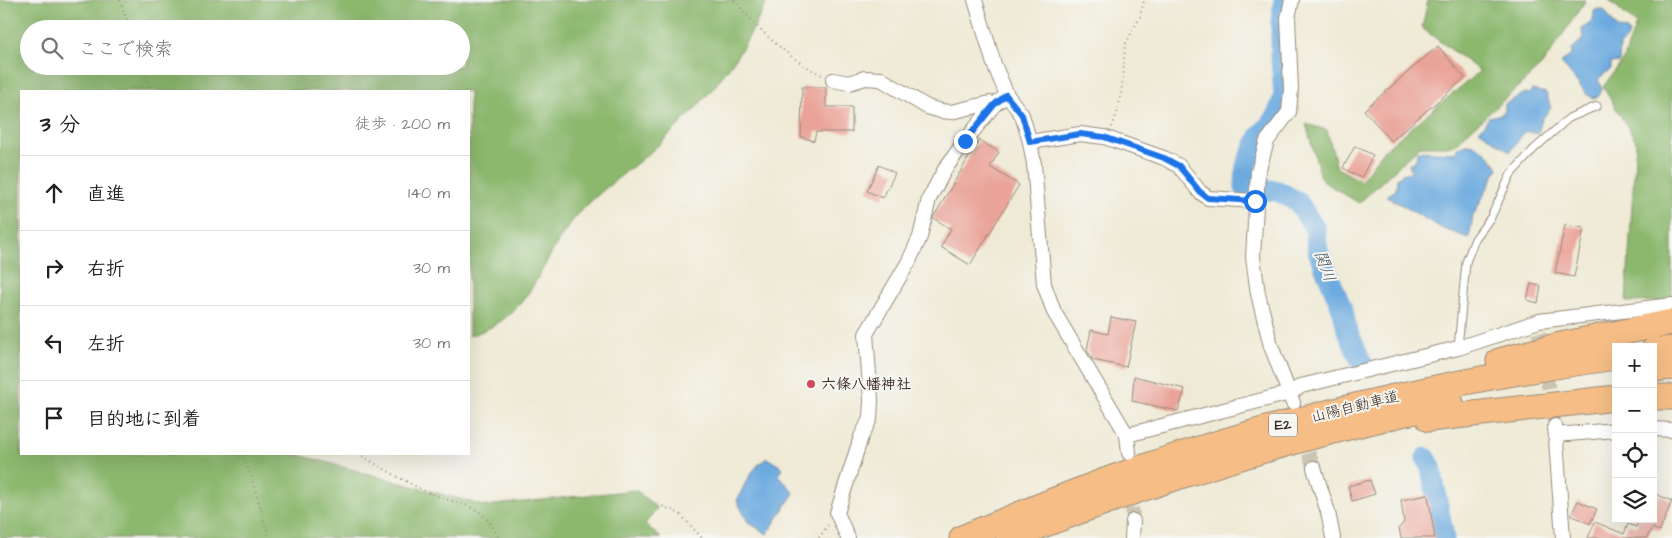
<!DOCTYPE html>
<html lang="ja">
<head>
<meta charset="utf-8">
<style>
	:root { --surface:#fff; --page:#f2f2f2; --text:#202124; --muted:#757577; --line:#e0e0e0 }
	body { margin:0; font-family:"Architects Daughter","Klee One",sans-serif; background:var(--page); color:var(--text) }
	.controls { position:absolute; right:15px; bottom:15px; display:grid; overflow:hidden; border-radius:0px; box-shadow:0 5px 20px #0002 }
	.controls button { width:45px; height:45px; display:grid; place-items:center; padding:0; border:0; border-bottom:1px solid var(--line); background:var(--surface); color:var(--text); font:25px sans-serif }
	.stop { position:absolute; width:15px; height:15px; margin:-11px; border:4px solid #1a73e8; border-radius:50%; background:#fff }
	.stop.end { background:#1a73e8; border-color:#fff; box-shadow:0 1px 5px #0008 }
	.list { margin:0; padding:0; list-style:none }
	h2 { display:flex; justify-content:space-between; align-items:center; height:65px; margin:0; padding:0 20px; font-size:21px }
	h2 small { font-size:16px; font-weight:400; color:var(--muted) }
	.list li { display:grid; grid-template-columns:32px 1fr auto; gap:15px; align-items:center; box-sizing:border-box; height:75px; padding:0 20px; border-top:1px solid var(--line) }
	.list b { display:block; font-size:19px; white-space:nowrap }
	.list em { font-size:16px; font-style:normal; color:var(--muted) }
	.icon { flex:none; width:28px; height:28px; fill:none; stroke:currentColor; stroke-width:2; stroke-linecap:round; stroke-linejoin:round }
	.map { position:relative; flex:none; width:1672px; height:538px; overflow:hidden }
	.search { position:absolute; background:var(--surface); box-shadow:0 5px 20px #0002; left:20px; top:20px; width:450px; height:55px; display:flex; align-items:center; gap:12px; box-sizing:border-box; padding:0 18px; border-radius:28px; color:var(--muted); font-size:19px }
	.panel { position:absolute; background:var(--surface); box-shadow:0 5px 20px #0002; left:20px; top:90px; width:450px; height:365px; border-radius:0px }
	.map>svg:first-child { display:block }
	.forest { fill:#8cb86e; stroke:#647146; fill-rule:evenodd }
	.water { fill:#6caadf; stroke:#546a7e }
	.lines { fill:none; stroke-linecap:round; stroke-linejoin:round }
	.river { stroke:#6caadf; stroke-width:21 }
	.building { fill:#eaa398 }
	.minor-tunnel { stroke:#cbc4b0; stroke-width:14; stroke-dasharray:14 7; stroke-linecap:butt }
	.service-casing { stroke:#958a7a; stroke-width:9 }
	.minor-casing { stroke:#958a7a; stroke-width:16 }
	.motorway-casing { stroke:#958a7a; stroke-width:27 }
	.path { stroke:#958a7a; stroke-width:2; stroke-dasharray:1 4; stroke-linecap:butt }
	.service { stroke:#fff; stroke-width:7 }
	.minor { stroke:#fff; stroke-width:14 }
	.motorway { stroke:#f6be86; stroke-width:25 }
	.route { stroke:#1a73e8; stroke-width:6 }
	.poi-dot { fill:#d1495b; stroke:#f6f6f2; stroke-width:2 }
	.labels { text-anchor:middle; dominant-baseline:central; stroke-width:4; stroke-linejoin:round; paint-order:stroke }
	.shield { fill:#f6f6f2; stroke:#73675e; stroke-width:1 }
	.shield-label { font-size:14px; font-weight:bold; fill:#3b2a1e }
	.poi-label { font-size:15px; font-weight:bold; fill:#3b2a1e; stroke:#f6f6f2; text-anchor:start }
	.street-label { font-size:15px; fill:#3b2a1e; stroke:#f6f6f2 }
	.water-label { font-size:16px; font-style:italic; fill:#4c5762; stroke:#f6f6f2 }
</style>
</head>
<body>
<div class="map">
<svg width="1672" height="538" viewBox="0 0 1672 538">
	<rect width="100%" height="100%" fill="#f6f6f2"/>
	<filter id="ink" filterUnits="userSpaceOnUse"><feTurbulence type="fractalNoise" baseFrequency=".02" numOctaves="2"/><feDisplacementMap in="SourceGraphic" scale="10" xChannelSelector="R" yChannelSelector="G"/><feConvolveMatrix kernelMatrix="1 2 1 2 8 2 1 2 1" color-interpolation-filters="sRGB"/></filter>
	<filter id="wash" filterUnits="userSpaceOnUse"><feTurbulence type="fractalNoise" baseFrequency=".0096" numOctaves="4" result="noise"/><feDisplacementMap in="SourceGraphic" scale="20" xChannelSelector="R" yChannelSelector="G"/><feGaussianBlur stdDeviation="1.12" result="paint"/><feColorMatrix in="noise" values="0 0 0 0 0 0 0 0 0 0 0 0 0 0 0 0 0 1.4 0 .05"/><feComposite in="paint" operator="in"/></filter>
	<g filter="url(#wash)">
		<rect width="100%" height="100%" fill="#efead5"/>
		<g class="forest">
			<path d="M0,0H768C759,18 750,36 739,53C719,84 694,111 668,136C641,163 608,183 582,210C537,257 539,315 469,336V91H21V454H296L485,506L636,490L657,508L645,524L661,538H0ZM29,29H461V66H29Z"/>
			<path d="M1428,0H1586L1542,65L1453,146H1420L1359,203L1322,181L1306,124L1327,130L1337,168L1361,181L1382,152L1480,71L1422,28Z"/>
			<path d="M1609,0H1672V299L1667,301L1626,302L1636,141L1603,87L1624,58L1636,24Z"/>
		</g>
		<g class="water">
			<path d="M1598,9L1604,10L1618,29L1627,30L1629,33L1627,39L1620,45L1619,62L1611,63V69L1598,79L1602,90L1598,97L1593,98L1586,94L1561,62L1572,55V49L1583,39L1582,29L1593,21L1594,11Z"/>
			<path d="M1532,90L1546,93L1551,108L1542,119L1538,134L1525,131L1510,152L1479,130L1484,125L1489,117L1502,114L1505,110V104L1525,93L1530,94Z"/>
			<path d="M1466,144C1481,144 1490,155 1498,168L1473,216L1469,238L1443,229L1386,196L1396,190L1397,178L1402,174L1412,172L1409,164L1416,160L1417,151L1452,153L1456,151L1458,147Z"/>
			<path d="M767,458L783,468L779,475L794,493L767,534L748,522L737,501C744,485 752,467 767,458Z"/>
		</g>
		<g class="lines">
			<g class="river">
				<path d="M1249,189L1245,187L1246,166L1260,136L1276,118L1284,96L1281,58V21L1284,0"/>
				<path d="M1268,190L1278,191L1298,202L1315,229L1318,251L1343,311L1347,330L1362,363"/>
				<path d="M1426,458L1431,467L1444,538"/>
			</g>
		</g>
		<g id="blocks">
			<g class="building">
				<path d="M1438,46L1465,78L1391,141L1364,110Z"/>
				<path d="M802,87H826V107H852V132H816L814,141L801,137Z"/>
				<path d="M979,140L999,152L990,167L1019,185L970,265L941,247L951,229L933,218Z"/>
				<path d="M1355,146L1373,155L1361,178L1343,168Z"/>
				<path d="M879,165L895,173L883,198L867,191Z"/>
				<path d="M1565,225L1584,228L1574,277L1555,273Z"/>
				<path d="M1531,284L1541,286L1538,303L1527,300Z"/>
				<path d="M1111,317L1136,322L1126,367L1093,360L1087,350L1091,330L1108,334Z"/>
				<path d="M1134,376L1185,389L1178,411L1132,401Z"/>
				<path d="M1370,480L1375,494L1352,501L1348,486Z"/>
				<path d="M1653,493L1672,501L1660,531L1652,528L1647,538H1588L1595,522L1624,534L1628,524L1636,527L1638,522L1632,519H1653Z"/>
				<path d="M1428,495L1435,538H1401L1399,528L1404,522L1401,500Z"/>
				<path d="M1578,501L1597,509L1590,524L1571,515Z"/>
			</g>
		</g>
	</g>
	<g filter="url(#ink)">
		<use href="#blocks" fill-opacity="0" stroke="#958a7a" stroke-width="1"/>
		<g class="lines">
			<g class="minor-tunnel">
				<path d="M1539,333L1555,426"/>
				<path d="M1302,433L1314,468"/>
				<path d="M1131,487L1133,521"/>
			</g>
			<g class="service-casing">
				<path id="service" d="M1458,348L1466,262L1475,239L1491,217L1511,174L1535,148L1569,118L1597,106"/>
			</g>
			<g class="minor-casing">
				<g id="minor">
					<path d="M975,0L994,64L1007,95L1022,115L1030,142L1034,164L1044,284L1054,312L1127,435L1129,453"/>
					<path d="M1292,0L1288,18L1291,89L1289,112L1267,141L1258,172L1253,257L1258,294L1271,346L1293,403"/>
					<path d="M833,80L849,83L865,78L881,79L927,107L941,111L951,112L990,103L994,105"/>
					<path d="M1030,142L1080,134L1104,137L1164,158L1179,166L1200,192L1208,198L1255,201"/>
					<path d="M1555,426L1563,538"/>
					<path d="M1653,429L1672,430"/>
					<path d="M1127,435L1290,393L1301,386L1458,348L1539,321L1672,305"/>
					<path d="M1556,435L1616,430"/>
					<path d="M1314,468L1328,512L1333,538"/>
					<path d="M848,538L837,513L861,437L870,419L871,400L866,334L909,261L920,237L929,199L945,169L965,141L994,105L1007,95"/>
					<path d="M1132,538L1133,521"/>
				</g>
			</g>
			<g class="motorway-casing">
				<g id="motorway">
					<path d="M1653,351L1672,349"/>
					<path d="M1499,361L1556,346L1672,322"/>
					<path d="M1653,369L1672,367"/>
					<path d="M1653,397H1672"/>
					<path d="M1429,419L1616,398"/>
					<path d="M962,538C1016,516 1069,493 1124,474C1283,418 1449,380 1616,357"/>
					<path d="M1009,538C1153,481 1299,435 1451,403"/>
				</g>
			</g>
			<g class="path">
				<path d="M120,0L130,29"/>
				<path d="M734,0C760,31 786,57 822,75"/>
				<path d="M143,66L151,91"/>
				<path d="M1112,127L1118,111L1123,79L1125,45L1140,17L1144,0"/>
				<path d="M241,454L251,475L269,538"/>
				<path d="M358,454C380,466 402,480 425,491C459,508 478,497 499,538"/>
				<path d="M658,504L680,514L702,538"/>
				<path d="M819,538L828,525"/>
			</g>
			<use href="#service" class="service"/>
			<use href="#minor" class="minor"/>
			<use href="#motorway" class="motorway"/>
		</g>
	</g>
	<g class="lines" filter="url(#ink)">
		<path class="route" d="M965,141L994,105L1006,95L1022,115L1030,142L1080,134L1104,137L1164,158L1179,166L1200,192L1208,198L1255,201"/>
	</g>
	<circle class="poi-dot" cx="811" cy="384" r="5"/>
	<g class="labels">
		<rect class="shield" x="1269" y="413.5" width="28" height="23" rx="4"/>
		<g class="shield-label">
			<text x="1283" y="425">E2</text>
		</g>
		<g class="poi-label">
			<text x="821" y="384">六條八幡神社</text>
		</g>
		<g class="street-label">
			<text transform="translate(1355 407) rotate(-14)">山陽自動車道</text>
		</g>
		<g class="water-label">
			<text transform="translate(1325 266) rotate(70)">関川</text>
		</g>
	</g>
</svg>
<div class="controls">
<button>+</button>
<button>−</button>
<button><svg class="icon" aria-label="locate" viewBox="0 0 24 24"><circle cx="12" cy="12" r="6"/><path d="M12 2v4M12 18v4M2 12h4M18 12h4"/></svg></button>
<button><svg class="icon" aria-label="layers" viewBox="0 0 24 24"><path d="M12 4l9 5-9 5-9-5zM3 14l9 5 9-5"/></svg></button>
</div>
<div class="stop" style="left:1255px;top:201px"></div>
<div class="stop end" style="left:965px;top:141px"></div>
<div class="search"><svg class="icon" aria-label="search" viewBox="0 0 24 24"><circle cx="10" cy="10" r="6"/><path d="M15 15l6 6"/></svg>ここで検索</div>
<section class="panel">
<h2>3 分<small>徒歩 · 200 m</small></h2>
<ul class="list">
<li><svg class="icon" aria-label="ahead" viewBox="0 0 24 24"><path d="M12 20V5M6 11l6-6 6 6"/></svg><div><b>直進</b></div><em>140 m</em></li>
<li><svg class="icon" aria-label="right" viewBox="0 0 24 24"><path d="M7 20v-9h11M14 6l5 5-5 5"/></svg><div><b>右折</b></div><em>30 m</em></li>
<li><svg class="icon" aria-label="left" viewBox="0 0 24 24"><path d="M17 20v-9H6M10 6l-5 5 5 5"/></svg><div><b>左折</b></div><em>30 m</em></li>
<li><svg class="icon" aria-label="arrive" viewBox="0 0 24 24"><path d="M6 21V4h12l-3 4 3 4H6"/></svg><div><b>目的地に到着</b></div></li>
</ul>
</section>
</div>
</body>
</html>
